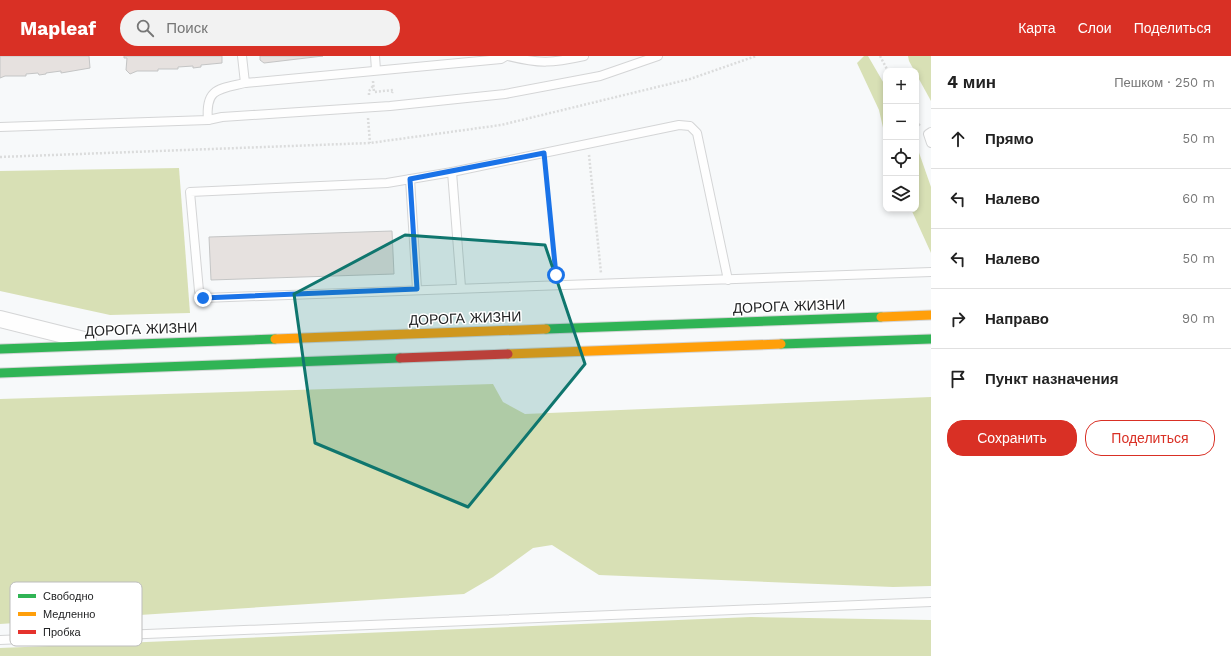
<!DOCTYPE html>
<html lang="ru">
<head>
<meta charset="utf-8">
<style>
	:root { --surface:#fff; --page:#f2f2f2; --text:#222; --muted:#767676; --line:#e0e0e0; --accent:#d93025 }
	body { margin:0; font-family:"Work Sans",sans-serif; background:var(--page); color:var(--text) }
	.controls { position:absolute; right:12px; top:12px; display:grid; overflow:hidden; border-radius:8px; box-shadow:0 2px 6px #0003 }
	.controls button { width:36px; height:36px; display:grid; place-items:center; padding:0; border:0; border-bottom:1px solid var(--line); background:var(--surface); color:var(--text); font:20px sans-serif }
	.stop { position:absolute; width:12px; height:12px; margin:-9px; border:3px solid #1a73e8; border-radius:50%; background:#fff }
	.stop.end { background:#1a73e8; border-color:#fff; box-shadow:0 1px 4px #0008 }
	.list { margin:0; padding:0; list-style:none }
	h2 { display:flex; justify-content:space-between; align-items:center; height:52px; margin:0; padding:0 16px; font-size:17px }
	h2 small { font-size:13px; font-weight:400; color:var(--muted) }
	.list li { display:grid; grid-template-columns:26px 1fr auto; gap:12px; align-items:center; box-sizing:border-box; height:60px; padding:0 16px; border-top:1px solid var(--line) }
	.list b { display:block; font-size:15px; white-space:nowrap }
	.list em { font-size:13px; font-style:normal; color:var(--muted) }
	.actions { display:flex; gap:8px; padding:12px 16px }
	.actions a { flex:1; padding:9px 0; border:1px solid var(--accent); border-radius:16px; text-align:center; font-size:14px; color:var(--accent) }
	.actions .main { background:var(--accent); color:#fff }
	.icon { flex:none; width:22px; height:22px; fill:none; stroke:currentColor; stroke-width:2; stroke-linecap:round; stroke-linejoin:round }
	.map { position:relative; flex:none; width:931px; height:600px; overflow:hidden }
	header { display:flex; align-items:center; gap:24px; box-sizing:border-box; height:56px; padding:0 20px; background:var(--accent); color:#fff }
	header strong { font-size:19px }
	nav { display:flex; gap:22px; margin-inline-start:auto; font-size:14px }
	.search { width:280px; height:36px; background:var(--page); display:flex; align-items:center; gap:10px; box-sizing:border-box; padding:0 14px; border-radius:22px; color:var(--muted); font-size:15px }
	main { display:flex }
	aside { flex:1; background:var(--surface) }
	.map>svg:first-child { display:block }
	.forest { fill:#d8e0b5 }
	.building { fill:#e6e1df; stroke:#c4c5c5 }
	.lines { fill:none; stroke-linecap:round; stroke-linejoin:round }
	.lane-casing { stroke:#d4d5d6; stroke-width:10 }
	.street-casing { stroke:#d4d5d6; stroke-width:18 }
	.fast-casing { stroke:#d4d5d6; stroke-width:11 }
	.slow-casing { stroke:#d4d5d6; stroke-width:11 }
	.jam-casing { stroke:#d4d5d6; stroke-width:11 }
	.path { stroke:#dbdcdc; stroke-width:2.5; stroke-dasharray:2 2; stroke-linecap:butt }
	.lane { stroke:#fefefe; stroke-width:8 }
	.street { stroke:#fefefe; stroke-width:16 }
	.fast { stroke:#30b455; stroke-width:9 }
	.slow { stroke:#ff9f0a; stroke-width:9 }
	.jam { stroke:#e5322d; stroke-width:9 }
	.route { stroke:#1a73e8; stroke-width:5 }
	.marked { fill:#0f766e; fill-opacity:0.2; stroke:#0f766e; stroke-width:3; stroke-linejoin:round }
	.labels { text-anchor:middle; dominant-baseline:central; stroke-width:3; stroke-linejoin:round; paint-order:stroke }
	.street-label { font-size:14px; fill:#222324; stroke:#fff }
	.key { fill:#fff; stroke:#bdbdbd; stroke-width:1 }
	.key-label { font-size:11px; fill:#222324 }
</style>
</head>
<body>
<header>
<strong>Mapleaf</strong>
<div class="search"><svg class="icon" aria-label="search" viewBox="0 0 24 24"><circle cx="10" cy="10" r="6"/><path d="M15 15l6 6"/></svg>Поиск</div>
<nav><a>Карта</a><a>Слои</a><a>Поделиться</a></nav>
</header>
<main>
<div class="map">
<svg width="931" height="600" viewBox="0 0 931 600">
	<rect width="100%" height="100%" fill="#f7f9fa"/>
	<g class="forest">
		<path d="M864,0H868L886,31V85L879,54L857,7Z"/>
		<path d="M908,0H931V45L909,5Z"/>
		<path d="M916,88L931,131V197L911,153H916Z"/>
		<path d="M179,112L190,257L110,259L0,235V115Z"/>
		<path d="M493,328L503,346L525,358L931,341V530L893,531L599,519L552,489L533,492L493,521L464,538L0,568V343Z"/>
		<path d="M751,561L931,564V600H0V592Z"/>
	</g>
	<g class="building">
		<path d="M0,0H89L90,12L61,17V15L46,17V18L39,19L38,17L26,18V20H5L0,22Z"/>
		<path d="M124,0H222V7L201,9V11L193,12V10L178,11V13H158V15H137L130,18L126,14L127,2H124Z"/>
		<path d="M260,0H323L264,7L260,4Z"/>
		<path d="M392,175L394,218L211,224L209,181Z"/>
	</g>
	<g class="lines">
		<g class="lane-casing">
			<g id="lane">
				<path d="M242,0L245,27L501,3L506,0"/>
				<path d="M375,0L376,14"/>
				<path d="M508,0C540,8 552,7 584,0"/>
				<path d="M208,64C205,32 219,33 245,27"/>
				<path d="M0,71L208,64L222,61L390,50L505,38L600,20L658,0"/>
				<path d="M931,76L928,78L931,87"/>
				<path d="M452,116L461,231"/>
				<path d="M410,123L417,233"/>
				<path d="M728,224L697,77L690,70L679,69L452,116L387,127L190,136L199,235L203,242C445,232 688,225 931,216"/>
				<path d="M0,584L931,546"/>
			</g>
		</g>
		<g class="street-casing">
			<path id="street" d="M0,263L88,285"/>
		</g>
		<g class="fast-casing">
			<g id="fast">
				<path d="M546,273L881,261"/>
				<path d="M781,288L931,283"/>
				<path d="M0,293L275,283"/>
				<path d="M0,317L400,302"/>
			</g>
		</g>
		<g class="slow-casing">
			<g id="slow">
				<path d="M881,261L931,259"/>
				<path d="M275,283L546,273"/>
				<path d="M508,298L781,288"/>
			</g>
		</g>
		<g class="jam-casing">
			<path id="jam" d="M400,302L508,298"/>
		</g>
		<g class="path">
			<path d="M880,0L888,15"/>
			<path d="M373,25L374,36L393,34L392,37"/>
			<path d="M369,39V35L373,30"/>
			<path d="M368,62L370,87"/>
			<path d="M916,65L921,71"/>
			<path d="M589,99L601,217"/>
			<path d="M0,101L370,87L501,69L690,23L756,0"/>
			<path d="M545,108L556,218"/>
		</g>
		<use href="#lane" class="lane"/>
		<use href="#street" class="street"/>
		<use href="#fast" class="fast"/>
		<use href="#slow" class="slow"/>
		<use href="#jam" class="jam"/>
	</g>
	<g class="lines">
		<path class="route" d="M203,242L417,233L410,123L544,97L556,219"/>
	</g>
	<path class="marked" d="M405,179L545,189L585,308L468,451L315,387L294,238Z"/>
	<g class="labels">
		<g class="street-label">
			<text transform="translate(789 250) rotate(-2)">ДОРОГА ЖИЗНИ</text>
			<text transform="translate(465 262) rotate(-2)">ДОРОГА ЖИЗНИ</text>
			<text transform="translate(141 273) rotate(-2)">ДОРОГА ЖИЗНИ</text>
		</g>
	</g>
	<rect x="10" y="526" width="132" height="64" rx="6" class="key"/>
	<rect x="18" y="538" width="18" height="4" fill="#30b455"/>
	<rect x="18" y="556" width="18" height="4" fill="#ff9f0a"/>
	<rect x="18" y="574" width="18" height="4" fill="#e5322d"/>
	<g class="key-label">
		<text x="43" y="544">Свободно</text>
		<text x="43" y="562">Медленно</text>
		<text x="43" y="580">Пробка</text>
	</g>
</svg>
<div class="controls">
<button>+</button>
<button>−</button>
<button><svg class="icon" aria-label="locate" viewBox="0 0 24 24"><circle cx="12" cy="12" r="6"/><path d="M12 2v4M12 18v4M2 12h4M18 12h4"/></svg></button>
<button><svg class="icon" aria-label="layers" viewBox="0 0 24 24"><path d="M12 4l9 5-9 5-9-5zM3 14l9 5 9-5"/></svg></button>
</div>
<div class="stop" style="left:556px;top:219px"></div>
<div class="stop end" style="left:203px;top:242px"></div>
</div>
<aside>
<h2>4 мин<small>Пешком · 250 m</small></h2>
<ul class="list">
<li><svg class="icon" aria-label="ahead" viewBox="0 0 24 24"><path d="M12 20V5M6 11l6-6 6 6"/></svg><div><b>Прямо</b></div><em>50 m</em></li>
<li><svg class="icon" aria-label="left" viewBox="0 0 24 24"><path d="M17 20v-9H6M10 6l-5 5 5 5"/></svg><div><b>Налево</b></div><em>60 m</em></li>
<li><svg class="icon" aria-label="left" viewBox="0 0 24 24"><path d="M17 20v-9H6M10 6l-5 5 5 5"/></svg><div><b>Налево</b></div><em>50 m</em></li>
<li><svg class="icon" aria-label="right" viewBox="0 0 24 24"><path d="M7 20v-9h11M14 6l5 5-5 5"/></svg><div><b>Направо</b></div><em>90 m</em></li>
<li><svg class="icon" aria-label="arrive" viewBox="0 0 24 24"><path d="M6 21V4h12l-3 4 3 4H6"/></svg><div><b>Пункт назначения</b></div></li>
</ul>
<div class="actions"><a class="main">Сохранить</a><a>Поделиться</a></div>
</aside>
</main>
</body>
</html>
